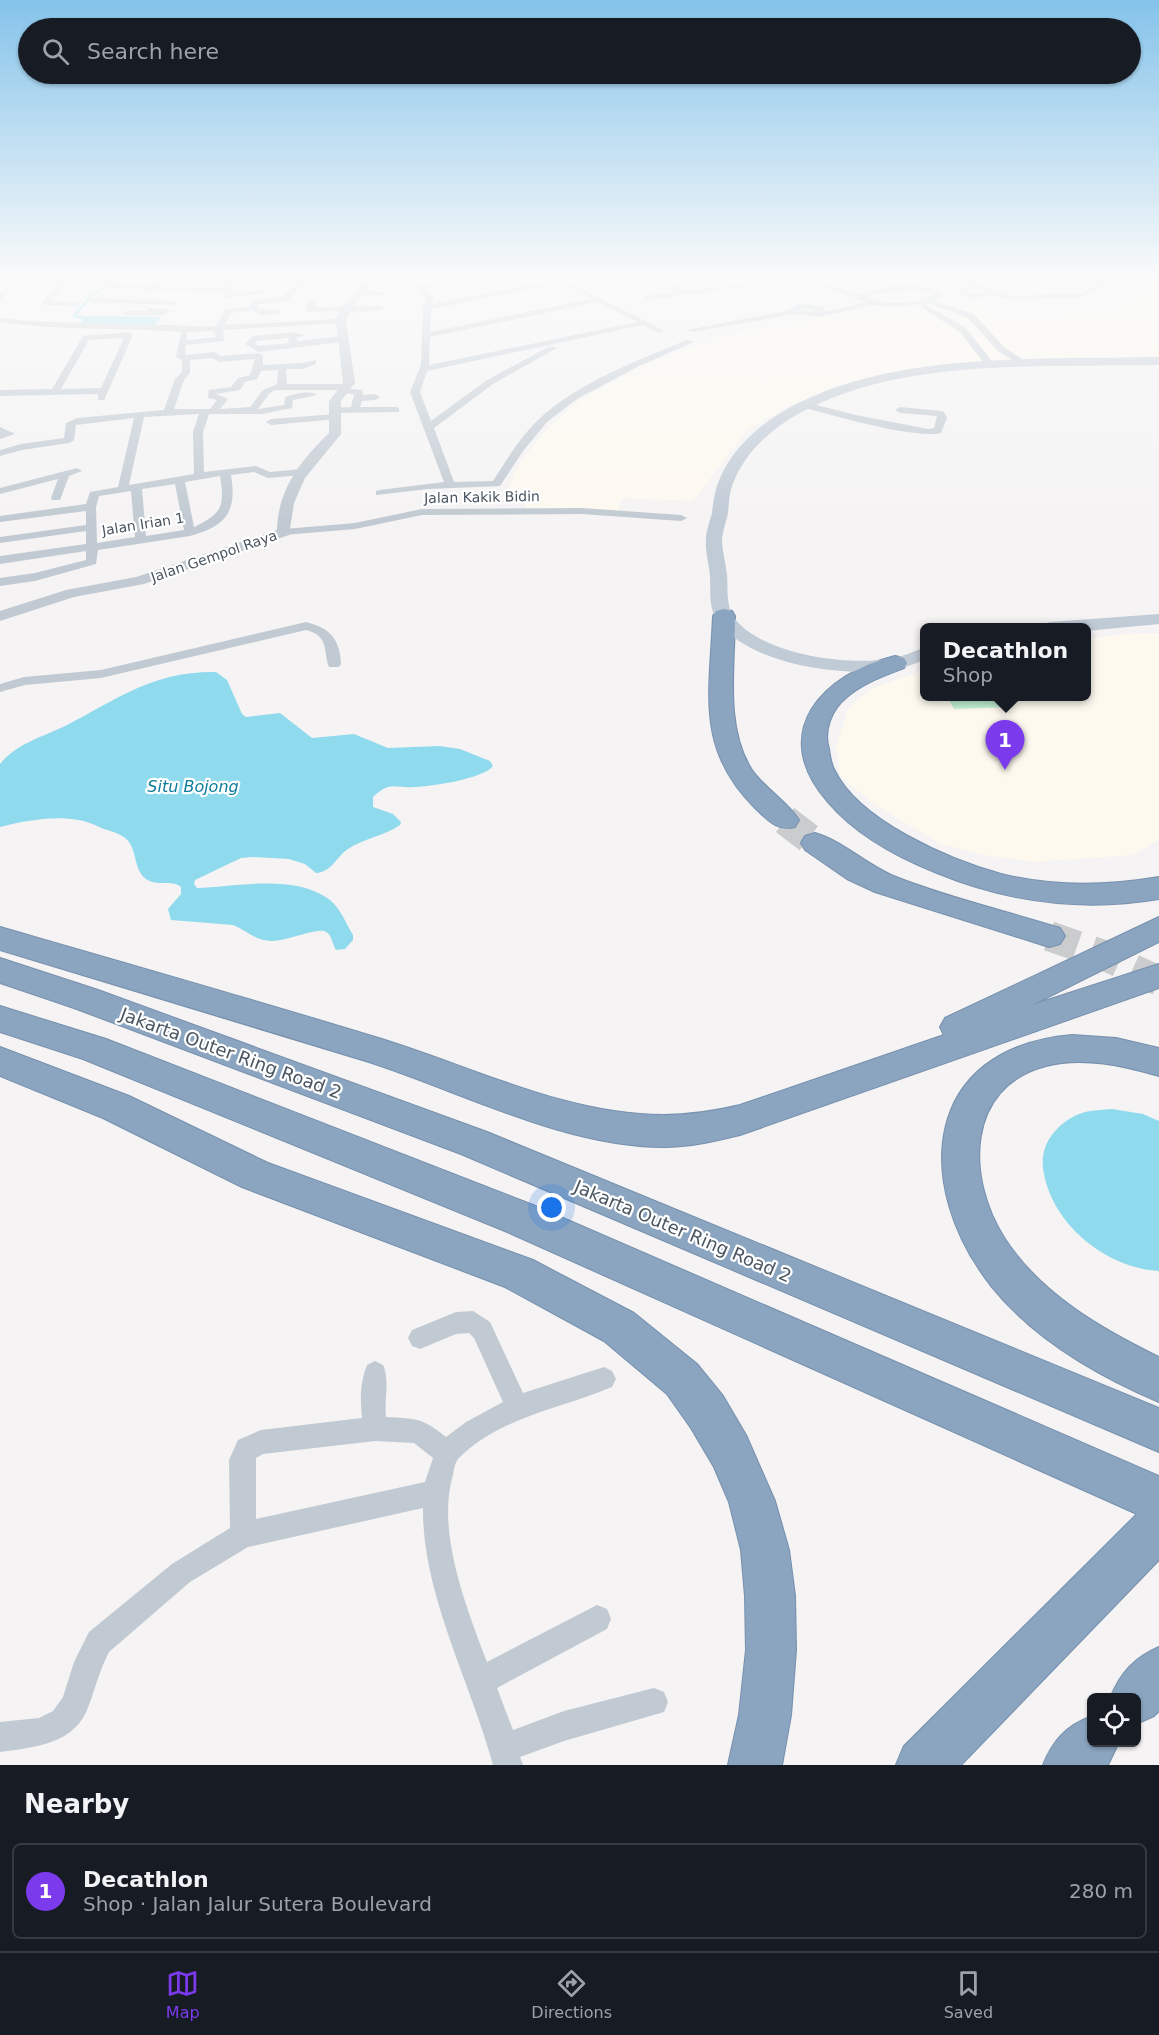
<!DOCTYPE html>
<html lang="en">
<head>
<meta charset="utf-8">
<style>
	:root { --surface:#171b24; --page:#20242c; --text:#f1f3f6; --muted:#9ea1a6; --line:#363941; --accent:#7c3aed }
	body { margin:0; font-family:"DejaVu Sans",sans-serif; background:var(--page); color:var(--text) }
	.controls { position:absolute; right:18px; bottom:18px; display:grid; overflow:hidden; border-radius:9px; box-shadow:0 2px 4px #0004 }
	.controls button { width:54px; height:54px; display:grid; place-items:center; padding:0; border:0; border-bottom:2px solid var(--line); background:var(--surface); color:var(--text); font:30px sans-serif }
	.you { position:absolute; left:552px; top:1208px; width:21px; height:21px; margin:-15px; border:4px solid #fff; border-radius:50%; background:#1a73e8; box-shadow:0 0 0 9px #1a73e833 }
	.badge { display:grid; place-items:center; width:39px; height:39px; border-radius:50%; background:var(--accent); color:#fff; font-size:20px; font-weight:700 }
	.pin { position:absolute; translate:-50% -50px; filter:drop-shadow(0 2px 3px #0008) }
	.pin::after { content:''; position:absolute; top:32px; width:21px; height:18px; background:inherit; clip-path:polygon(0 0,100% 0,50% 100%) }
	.popup { position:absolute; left:920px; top:623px; width:171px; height:78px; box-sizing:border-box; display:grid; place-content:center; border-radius:9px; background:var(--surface); filter:drop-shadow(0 2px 4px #0005); font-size:20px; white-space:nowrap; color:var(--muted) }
	.popup b { font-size:22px; color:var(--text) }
	.popup::after { content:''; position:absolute; left:50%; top:100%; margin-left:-12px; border:12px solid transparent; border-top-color:var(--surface) }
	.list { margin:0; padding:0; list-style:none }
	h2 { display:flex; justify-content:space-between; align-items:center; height:78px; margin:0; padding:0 24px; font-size:26px }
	h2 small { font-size:20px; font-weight:400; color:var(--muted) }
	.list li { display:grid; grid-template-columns:39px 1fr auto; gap:18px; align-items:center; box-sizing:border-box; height:96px; margin:0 12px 12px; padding:0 12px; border:2px solid var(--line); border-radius:9px }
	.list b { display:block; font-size:22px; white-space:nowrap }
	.list p { margin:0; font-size:20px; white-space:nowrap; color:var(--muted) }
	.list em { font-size:20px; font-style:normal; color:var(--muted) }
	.icon { flex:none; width:33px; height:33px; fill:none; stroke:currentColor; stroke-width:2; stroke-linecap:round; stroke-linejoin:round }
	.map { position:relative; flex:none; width:1159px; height:1765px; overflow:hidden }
	.search { position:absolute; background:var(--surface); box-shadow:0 2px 4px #0004; left:18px; right:18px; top:18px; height:66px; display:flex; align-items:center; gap:15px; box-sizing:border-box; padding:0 21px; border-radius:33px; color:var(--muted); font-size:22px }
	.sheet { height:186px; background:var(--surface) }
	nav { display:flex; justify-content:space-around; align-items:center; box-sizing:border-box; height:84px; border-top:2px solid var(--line); background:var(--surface); font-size:16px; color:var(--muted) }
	nav a { display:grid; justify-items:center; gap:3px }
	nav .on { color:var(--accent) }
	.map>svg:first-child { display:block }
	.commercial { fill:#fdf9ef }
	.green { fill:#c3f1d5 }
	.water { fill:#90daee }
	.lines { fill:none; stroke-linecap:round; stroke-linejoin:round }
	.stream { stroke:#90daee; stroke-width:3 }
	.motorway-tunnel { stroke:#caccce; stroke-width:30; stroke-dasharray:30 15; stroke-linecap:butt }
	.motorway-casing { stroke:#7690ad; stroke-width:2 }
	.minor { fill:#c1cad2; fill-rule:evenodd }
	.tertiary { fill:#c1cad2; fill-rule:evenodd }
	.secondary { fill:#c1cbd6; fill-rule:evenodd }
	.motorway { fill:#8ba5c1; fill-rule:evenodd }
	.labels { text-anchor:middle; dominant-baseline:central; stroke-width:4.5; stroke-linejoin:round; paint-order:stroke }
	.far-street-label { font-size:14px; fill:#4a5661; stroke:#fff }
	.water-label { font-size:16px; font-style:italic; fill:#0c7c9b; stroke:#fff }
	.near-street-label { font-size:18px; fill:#4a5661; stroke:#fff }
</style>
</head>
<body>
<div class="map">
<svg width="1159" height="1765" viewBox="0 0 1159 1765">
	<rect width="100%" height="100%" fill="#f5f3f3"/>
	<g class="commercial">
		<path d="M1153,274H1159V357L941,366L870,378L790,405L747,430L693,501L622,498L617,513L525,512L527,490L507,491L521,461L548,428L582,399L649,363L723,336L832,315L984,302L997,317L1103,313L1133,302Z"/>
		<path d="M1159,633V840L1133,855L1035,862L982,855L939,843L872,803L840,776L836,747L848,709L872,688L924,670V696H1086V639L1124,634Z"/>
	</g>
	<path class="green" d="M947,697H1005L1011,707L954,709Z"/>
	<g class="water">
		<path d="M87,316L159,317L161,319L154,325H78Z"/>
		<path d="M216,672L227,680L242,714L246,717L280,713L312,738L354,734L388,748L439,746L460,749L490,761L493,766C483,779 429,787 412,787C404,788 396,785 388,787C382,789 377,793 373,797V807L393,814L401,822L400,825C385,836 364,838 348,849C336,857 332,872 316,873L305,864L289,859L252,857L241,858L195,880L194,884L197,888C237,887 294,873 330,900C341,909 346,924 353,935V940L345,949L336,950C332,944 332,933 324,931C314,929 286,941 272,941C253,940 248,931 233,925L171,920L168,909L181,894V887C172,879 157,887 146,879C134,870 137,853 129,842C123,834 113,832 104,829C96,826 88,821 78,820C54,815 23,821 0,827V764C17,743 43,737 67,725C119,698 154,671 216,672Z"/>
		<path d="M1112,1109L1143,1114L1159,1121V1271C1107,1268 1054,1226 1044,1174C1041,1161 1043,1146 1052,1135C1060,1124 1071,1116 1085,1112C1093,1110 1103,1110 1112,1109Z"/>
	</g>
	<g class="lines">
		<path class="stream" d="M85,318L74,316L90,297L124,274"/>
		<g class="motorway-tunnel">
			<path d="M785,820L815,843"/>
			<path d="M1049,936L1103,955L1159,981"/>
		</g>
		<g class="motorway-casing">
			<g id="motorway">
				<path d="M724,609L732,611L735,616C735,664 724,727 752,770C765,789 787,801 799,820L795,827C777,831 769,821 756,809C695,749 710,694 713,616L716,611Z"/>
				<path d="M895,656L904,658L907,663L904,668C884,676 863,683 847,697C832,709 823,730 829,749C830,756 831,765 835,771C859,821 950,860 1001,874C1053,887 1106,886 1159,877V899C1082,912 1010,903 937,873C897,857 856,835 828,802C767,733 822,674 895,656Z"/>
				<path d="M815,833C843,841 868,866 896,877C949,898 1006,911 1060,928L1065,936L1060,944L1049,947L875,892L847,879L805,850L801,843L805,836Z"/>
				<path d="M1159,917V942L1032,1005L1159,964V988L740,1135C715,1141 690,1147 664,1147C565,1147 462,1092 369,1062C246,1024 123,987 0,950V927C125,963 251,999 375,1037C469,1065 564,1115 664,1115C689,1115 715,1111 740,1105L944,1035L940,1027L945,1018Z"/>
				<path d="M0,958L98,990L487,1132L1159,1408V1452L461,1154L74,1008L0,983Z"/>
				<path d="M0,1006L106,1039L533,1205L1159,1476V1560L961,1765H896L904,1746L1137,1514L505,1231L83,1059L0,1032Z"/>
				<path d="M1072,1035L1116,1038L1159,1048V1076C1124,1066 1083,1056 1046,1066C965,1087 966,1179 1005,1239C1041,1294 1101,1329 1159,1357V1402C1098,1376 1034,1339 992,1287C912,1186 921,1048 1072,1035Z"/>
				<path d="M0,1047L129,1096L268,1163L533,1260L634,1313L697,1364L723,1396L746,1435L775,1501L789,1550L795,1596L796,1650L791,1715L782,1765H728L739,1715L746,1650L745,1596L741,1550L729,1502L714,1467L691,1428L667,1394L604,1341L505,1287L242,1187L103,1118L0,1076Z"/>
				<path d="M1159,1647V1711L1154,1716L1136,1724V1698H1110C1121,1672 1134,1658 1159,1647Z"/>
				<path d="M1092,1716V1742H1119L1108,1765H1043C1053,1740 1066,1726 1092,1716Z"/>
			</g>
		</g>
		<g class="minor">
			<path d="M20,274H28L0,300V294Z"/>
			<path d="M65,274H73L67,282L109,281L112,284L151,286L167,274H174L160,286L224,287L223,282L227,280L231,282L232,293L262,291L266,293L228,298L224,296V291L155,290L148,294L144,292L146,290L110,288L107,285L63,286L52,301L76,302H79V306L43,305V301Z"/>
			<path d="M306,274L372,275L368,277L311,278L287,301L258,304V308C265,311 271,309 279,310V314L262,315L253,311L231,313L224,325L341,319L345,321L344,323L223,330L224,341L186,345L185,355L214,352L221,356L259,353L263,356V365L302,363L316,360V364L303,369H286L287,384H347L350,385V389L362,390L363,395L375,394L380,397L375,400L362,401L360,407H396L399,408V412L334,413L331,412V408L351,407L354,394L341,393L340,390H275L269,394L258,409L284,405L285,397C294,394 308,389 317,395L293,400L292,408L262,414H209L203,432L204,472L256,466L270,472L301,469L306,472L301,475L268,478L254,472L231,475C237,511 227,526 190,536L98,550L96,564L35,581L0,586V578L35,573L86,560V551L0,564V556L86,544V531L0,543V537L86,525V511L0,522V516L86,504L90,492L118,487L134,418L76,425L74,440L69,443L22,450L0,456V450L21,444L64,438L66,423L77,418L164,410L175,379L182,372V360L176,357L181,332C121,327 60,331 0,322V318C44,324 88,322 133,324C161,324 188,327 216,326L225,309L250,307V302L254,300L282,297ZM214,331L216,337L187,340V332ZM212,358L219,362L255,359L250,375L238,378L231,387L209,390L208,398L217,400L210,409H174L184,380L190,373V360ZM278,370L277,384L263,390L250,407L220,409L228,399L216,394L240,390L245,382L257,379L261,371ZM199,414L193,432L194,474L129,485L144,417ZM220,476C225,506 222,514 194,527L185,482ZM175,484L184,530L146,536L142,489ZM131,491L135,537L97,543L96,507L99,496Z"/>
			<path d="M474,274H487L425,288L434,298L432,304L554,280L548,276L552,274L665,331L658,333L643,325L427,371L420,392L431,421L487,380L550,346L557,348L493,384L434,428L454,482L493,481C507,459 521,436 540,418C579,382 639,360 687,340L694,342L639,366L577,399L547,422L523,451L500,486L428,489L376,495V491L380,490L444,482L410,392L421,365L423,307L426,298L415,287ZM561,283L592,299L430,332L431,309ZM598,302L637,322L429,365L430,337Z"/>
			<path d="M641,274H650L687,291L817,274H835L648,300L644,298L645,296L677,292Z"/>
			<path d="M861,274H870L883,281L876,283Z"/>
			<path d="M948,274H957L979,284L1056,274H1073L986,287L1013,296L1081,293L1094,286L1103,274H1110L1100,290L1082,297L1013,300L993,296L968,298L956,292L970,285ZM977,289L985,293L966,292Z"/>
			<path d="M822,283L861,294L892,286L913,285L934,289L943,295L935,301L974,314L1004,347L1031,365L1024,367L998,351L968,318L928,303L925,304L966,328L994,364V368H988L960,332L922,308L921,306L925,304L888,307L872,305L819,317L795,314L691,332L687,330L789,310C798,301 811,304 823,307L825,312L866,302L822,287ZM903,290H922L933,295C917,304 883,307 867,296ZM810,309L818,312L799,310Z"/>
			<path d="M360,289L384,293L380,295L357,296Z"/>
			<path d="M91,298L174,301L178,303L174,305L88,302V298Z"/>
			<path d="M311,299L315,301L314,307L380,306L384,308L380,310L343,313L339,311L306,312L307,301Z"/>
			<path d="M148,308L166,309L170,311L161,316L126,315L122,313L126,311H148Z"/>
			<path d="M129,332L133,335L104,400H98V394L0,396V390L52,389L83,336ZM124,338L101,388L61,389L89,340Z"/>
			<path d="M292,332L305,335L297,338V341L343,336L347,339L343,342L258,352L245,344L253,336ZM288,338L289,343L259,346L254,343L258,341Z"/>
			<path d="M805,402L856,415L928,429L934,428L937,416L900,413L895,410L900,407L941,411L944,412L947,418L941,433C912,439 833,415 802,407V403Z"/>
			<path d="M335,414L338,415V419L271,425L266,422L271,419Z"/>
			<path d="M0,427L15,434L0,439Z"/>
			<path d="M77,468L82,471L69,476L60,500H52L51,498L58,479L0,494V488Z"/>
			<path d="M582,508L681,515L687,518L681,521L582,514L422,515L355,529L284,535L278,532L284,529L355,523L422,509Z"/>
			<path d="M306,622C330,628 340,639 341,664L339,667H329C323,652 330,636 306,630L101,678L25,685L0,692V684L24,677L101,670Z"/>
			<path d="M473,1311L490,1322L523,1393L604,1367L612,1371L616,1379L612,1387C561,1409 501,1416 459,1458C455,1462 454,1469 453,1475C436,1532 467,1609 487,1662L597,1605L607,1609L611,1619L607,1629L497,1688L513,1730L564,1711L654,1688L664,1692L668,1702L664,1712L564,1741L520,1757L523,1765H493C471,1683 422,1594 423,1508L248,1547L190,1582L109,1652C100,1669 96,1686 89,1705C76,1744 36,1747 0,1752V1722L39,1718L53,1711L63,1697L74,1662L89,1632L172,1564L230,1528L229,1460L238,1440L261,1430L362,1418C360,1400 360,1382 367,1365L375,1361L383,1365C390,1380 384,1400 386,1417C417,1419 421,1417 446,1437L466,1422L503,1402L474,1338L469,1333L456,1334L420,1349L412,1346L408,1338L412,1330L456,1312ZM375,1441L414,1443L433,1458L425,1482L256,1519V1458L263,1454Z"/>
		</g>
		<path class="tertiary" d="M366,274H375L366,293L350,309L346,321L355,383L341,401V434L305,478L294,503L289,535L144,584L74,597L0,621V611L66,590L136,577L277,530C278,489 301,460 329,433V401L343,383L336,321L340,308L359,290Z"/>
		<g class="secondary">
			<path d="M1159,357V365C1044,368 901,356 798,414C770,430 743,454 732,486C729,495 729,504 728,513C726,522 723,530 722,539C722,551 726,564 727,575C728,587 726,605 733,616C759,655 851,667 894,658C904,656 914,651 924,648V660C914,664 904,668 894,670C843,677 748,665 717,620C708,607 711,590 710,576C709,564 705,551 706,539C706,530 710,522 712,513C713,504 714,495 717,486C728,452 758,425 789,408C894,350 1042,360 1159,357Z"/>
			<path d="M1159,614V624L1086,631V628H1041L1043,624L1050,622Z"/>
		</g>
		<use href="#motorway" class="motorway"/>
	</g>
	<linearGradient id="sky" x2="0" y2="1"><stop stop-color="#85c3ea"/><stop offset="0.53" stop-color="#fafafa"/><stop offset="1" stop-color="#fafafa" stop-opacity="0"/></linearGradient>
	<rect width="1159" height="521" fill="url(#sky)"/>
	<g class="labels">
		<g class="far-street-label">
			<text transform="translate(482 497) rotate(-1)">Jalan Kakik Bidin</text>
			<text transform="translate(143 524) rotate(-9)">Jalan Irian 1</text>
			<text transform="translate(214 556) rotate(-19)">Jalan Gempol Raya</text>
		</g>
		<g class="water-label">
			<text x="193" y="786">Situ Bojong</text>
		</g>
		<g class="near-street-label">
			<text transform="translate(231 1053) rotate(20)">Jakarta Outer Ring Road 2</text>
			<text transform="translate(683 1231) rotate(23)">Jakarta Outer Ring Road 2</text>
		</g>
	</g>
</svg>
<div class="controls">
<button><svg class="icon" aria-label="locate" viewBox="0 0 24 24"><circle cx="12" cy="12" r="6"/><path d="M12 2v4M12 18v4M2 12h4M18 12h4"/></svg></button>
</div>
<div class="you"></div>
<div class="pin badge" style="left:1005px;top:770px">1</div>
<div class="popup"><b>Decathlon</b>Shop</div>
<div class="search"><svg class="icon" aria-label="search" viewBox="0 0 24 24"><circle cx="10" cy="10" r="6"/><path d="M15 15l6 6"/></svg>Search here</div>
</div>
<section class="sheet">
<h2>Nearby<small></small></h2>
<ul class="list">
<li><span class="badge">1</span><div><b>Decathlon</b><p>Shop · Jalan Jalur Sutera Boulevard</p></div><em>280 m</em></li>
</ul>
</section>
<nav>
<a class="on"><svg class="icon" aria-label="map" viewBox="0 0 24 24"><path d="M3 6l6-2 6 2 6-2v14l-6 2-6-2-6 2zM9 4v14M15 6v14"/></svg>Map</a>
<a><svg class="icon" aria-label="directions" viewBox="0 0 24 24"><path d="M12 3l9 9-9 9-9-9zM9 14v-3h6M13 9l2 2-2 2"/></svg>Directions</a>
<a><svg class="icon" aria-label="saved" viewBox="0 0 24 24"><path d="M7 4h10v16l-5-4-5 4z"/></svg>Saved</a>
</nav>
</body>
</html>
